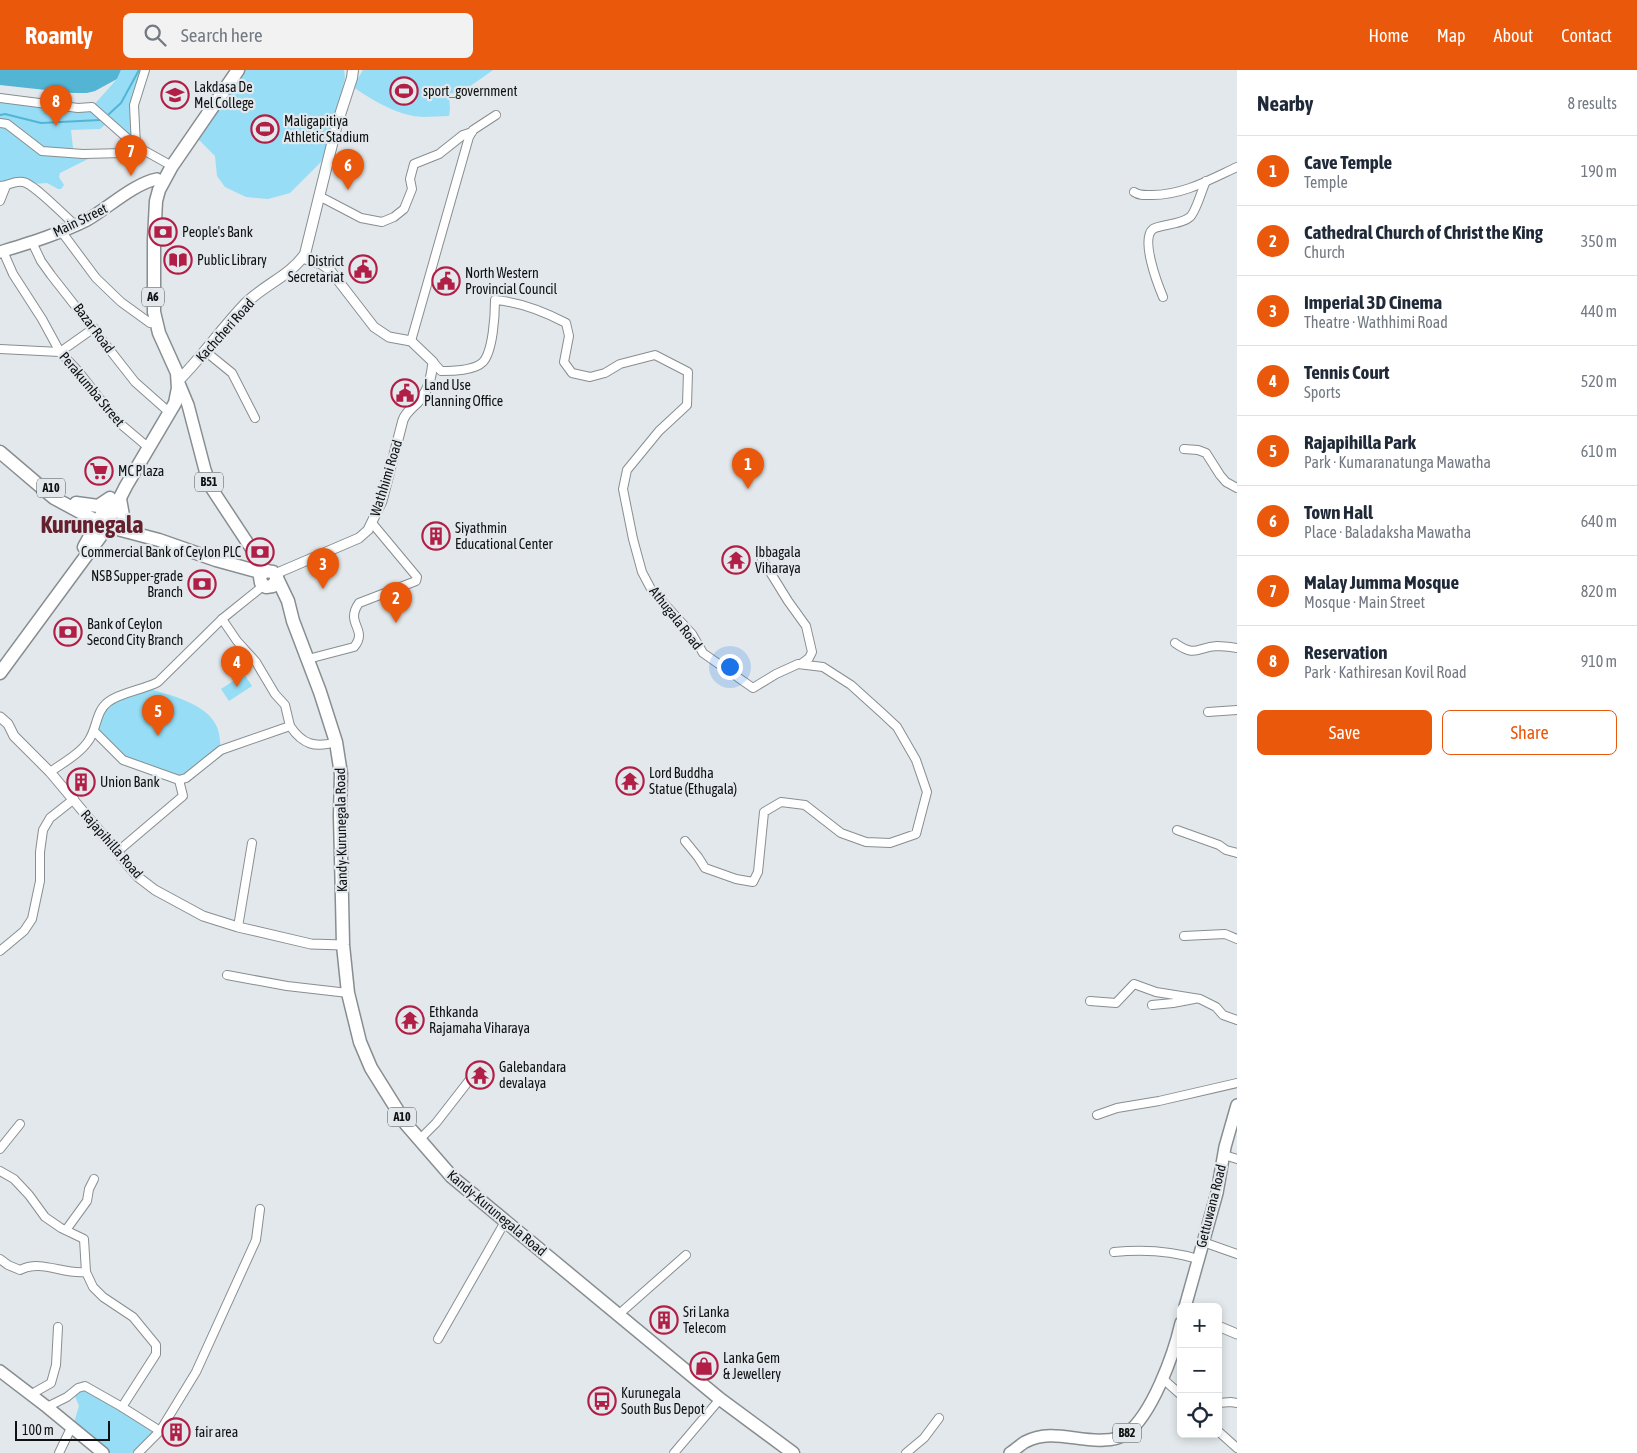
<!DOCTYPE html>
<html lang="en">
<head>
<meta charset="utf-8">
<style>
	:root { --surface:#fff; --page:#f2f2f3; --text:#1f2937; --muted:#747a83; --line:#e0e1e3; --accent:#ea580c }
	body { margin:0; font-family:"Asap Condensed",sans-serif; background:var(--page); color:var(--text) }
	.controls { position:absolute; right:15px; bottom:15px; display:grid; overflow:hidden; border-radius:8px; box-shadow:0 2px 8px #0003 }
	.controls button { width:45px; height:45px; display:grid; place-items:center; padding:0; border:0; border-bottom:1px solid var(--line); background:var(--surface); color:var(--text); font:25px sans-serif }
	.scale { position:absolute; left:15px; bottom:12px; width:95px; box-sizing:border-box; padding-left:5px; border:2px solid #0f1112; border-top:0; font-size:14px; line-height:18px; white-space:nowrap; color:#0f1112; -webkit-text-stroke:4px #e2e8eb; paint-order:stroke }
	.you { position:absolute; left:729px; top:596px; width:18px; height:18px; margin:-12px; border:4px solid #fff; border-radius:50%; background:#1a73e8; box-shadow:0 0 0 8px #1a73e833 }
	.badge { display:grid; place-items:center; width:32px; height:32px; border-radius:50%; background:var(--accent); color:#fff; font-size:16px; font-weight:700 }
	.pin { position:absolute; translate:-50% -41px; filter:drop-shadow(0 1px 2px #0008) }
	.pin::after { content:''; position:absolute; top:26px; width:18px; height:15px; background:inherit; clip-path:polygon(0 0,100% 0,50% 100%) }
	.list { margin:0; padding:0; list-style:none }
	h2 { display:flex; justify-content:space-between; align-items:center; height:65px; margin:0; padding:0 20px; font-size:21px }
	h2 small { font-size:16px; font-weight:400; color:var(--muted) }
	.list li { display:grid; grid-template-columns:32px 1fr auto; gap:15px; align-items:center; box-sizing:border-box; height:70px; padding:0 20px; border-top:1px solid var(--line) }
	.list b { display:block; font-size:19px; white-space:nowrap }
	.list p { margin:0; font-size:16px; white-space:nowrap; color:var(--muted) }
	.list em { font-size:16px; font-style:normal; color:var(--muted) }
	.actions { display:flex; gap:10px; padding:15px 20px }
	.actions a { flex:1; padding:11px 0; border:1px solid var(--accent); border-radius:8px; text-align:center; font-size:18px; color:var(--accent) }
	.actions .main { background:var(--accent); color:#fff }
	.icon { flex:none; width:28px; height:28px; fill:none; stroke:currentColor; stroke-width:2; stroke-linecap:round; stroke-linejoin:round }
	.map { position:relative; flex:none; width:1237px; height:1383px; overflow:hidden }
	header { display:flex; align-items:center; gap:30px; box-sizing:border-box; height:70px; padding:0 25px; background:var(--accent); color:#fff }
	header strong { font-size:24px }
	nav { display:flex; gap:28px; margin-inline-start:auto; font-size:18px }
	.search { width:350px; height:45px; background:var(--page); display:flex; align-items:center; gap:12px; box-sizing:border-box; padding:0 18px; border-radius:8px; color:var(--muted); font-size:19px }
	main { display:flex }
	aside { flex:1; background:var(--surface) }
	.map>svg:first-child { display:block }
	.green { fill:#97ddf5 }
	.water { fill:#54b4d4 }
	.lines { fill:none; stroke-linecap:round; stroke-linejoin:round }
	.stream { stroke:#54b4d4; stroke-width:2 }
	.minor-casing { stroke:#888e90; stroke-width:10 }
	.tertiary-casing { stroke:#888e90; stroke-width:11 }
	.secondary-casing { stroke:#888e90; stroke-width:12 }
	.primary-casing { stroke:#888e90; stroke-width:14 }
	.trunk-casing { stroke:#888e90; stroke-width:15 }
	.minor { stroke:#fff; stroke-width:8 }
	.tertiary { stroke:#fff; stroke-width:9 }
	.secondary { stroke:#fff; stroke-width:10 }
	.primary { stroke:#fff; stroke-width:11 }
	.trunk { stroke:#fff; stroke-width:12 }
	.labels { text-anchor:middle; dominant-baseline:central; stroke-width:4.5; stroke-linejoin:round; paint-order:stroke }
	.shield { fill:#e2e8eb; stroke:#4e5253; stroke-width:1 }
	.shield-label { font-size:12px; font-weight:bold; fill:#0f1112 }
	.poi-label { font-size:14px; fill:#0f1112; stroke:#e2e8eb; text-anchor:start }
	.street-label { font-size:14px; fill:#0f1112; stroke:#e2e8eb }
	.town-label { font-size:24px; font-weight:bold; fill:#65202d; stroke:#e2e8eb }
</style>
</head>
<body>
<header>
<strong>Roamly</strong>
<div class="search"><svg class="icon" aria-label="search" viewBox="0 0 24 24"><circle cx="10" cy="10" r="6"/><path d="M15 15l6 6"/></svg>Search here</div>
<nav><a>Home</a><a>Map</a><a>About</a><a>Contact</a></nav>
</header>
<main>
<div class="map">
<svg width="1237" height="1383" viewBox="0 0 1237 1383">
	<rect width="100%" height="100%" fill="#e2e8eb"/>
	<g class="green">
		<path d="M121,0H145L137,21L136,76L109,51L100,59L71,60L73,78L77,81L92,87L60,103L59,107L64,115L61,119H58L47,113L0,116V28L92,37L117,9Z"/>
		<path d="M242,0H344L345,8L335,53L321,92L290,123L268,129L246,127L225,117L217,106L215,86L194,65Z"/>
		<path d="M363,0H493C480,9 465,22 449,24L450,39L449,46C440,46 421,48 414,46C394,43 369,28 353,17Z"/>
		<path d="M244,604L252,616L229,631L221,619Z"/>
		<path d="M147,618C169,625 207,633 217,657C220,664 220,673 221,680L186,708L134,695L94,661L103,637Z"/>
		<path d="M86,1319L139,1351L155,1363L142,1383H106L73,1356L79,1336L75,1326L78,1321Z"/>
	</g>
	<path class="water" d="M0,0H121L117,9L95,21L87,23H73L0,15Z"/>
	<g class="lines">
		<g class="stream">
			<path d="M109,44L121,33L139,0"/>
			<path d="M0,45L5,44L41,53L100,50"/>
		</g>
		<g class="minor-casing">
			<g id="minor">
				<path d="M0,28L78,38L92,37L136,76L172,96"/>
				<path d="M0,53L7,54L42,81L83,84L124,83L136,76L134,35L145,0"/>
				<path d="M0,116C9,116 14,110 23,112C34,114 65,146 75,155"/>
				<path d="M1134,122C1140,126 1145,125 1152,125C1183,125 1209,110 1237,97"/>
				<path d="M319,126L361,148L382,152L394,147L404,139L412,119L410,109L414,94L439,84L463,65L472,62"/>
				<path d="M0,131L6,116"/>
				<path d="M61,161L96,208L121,232L150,253"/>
				<path d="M32,172L41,191L51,205L135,312L170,343"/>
				<path d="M3,181L13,204L42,249L60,282L79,302L117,351L149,378"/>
				<path d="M1163,227C1158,215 1140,169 1153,159C1161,154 1181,155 1190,147C1196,142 1202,119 1206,111"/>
				<path d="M411,271L469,67L473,60L496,45"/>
				<path d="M0,279L60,282"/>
				<path d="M205,281L232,303L255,348"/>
				<path d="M60,282L94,258"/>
				<path d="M433,292L441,301C453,301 474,301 483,292C493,281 495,245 495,230C520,232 545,242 566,253L569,266L564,292L572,303L590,307L605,303L620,294L655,285L688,302L687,335L659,361L627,400L623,419L633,469L642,502L651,519L692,564L703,583L753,618L776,604L798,594L823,597L851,615L882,643L897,657L916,690L927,722L916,764L890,773L866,772L841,763L805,735L781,732L764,742L758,802L753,812L736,809L705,798L698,787L685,771"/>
				<path d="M1184,379L1198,380L1206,383L1220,405L1226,412L1237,418"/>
				<path d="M762,489L788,531L806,556L812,582L809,588L801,594"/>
				<path d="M222,549L237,571L256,592L275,624L285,635L290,656"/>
				<path d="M1175,573C1196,588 1197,577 1217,576C1223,576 1230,577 1237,578"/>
				<path d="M308,589L354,577C369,559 344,554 359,533L416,511L417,507L372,453"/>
				<path d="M1208,642L1237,640"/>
				<path d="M94,661L123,690L179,710L186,708L221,680L290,656C303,675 315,678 336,672"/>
				<path d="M50,702C63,693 81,683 89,670C97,658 96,641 108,632C121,622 143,620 158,612L222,549L263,516"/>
				<path d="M1177,760L1219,775L1226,780L1237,783"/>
				<path d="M117,782L183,726L179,710"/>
				<path d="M238,857L252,773"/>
				<path d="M1184,866L1225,864L1237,869"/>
				<path d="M0,881L24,861L32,849L40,811V782L43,760L50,748L74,729"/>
				<path d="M227,905L287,916L348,923"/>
				<path d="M1090,931L1116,933L1134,914L1156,922L1200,929L1216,937L1223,945L1237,950"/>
				<path d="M1152,935L1173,933L1194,929"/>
				<path d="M1097,1045L1117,1038L1159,1031L1237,1013"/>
				<path d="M419,1070L436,1053L471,1008"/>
				<path d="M0,1079L20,1054"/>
				<path d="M1224,1085L1237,1089"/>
				<path d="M0,1101L14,1109L29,1125L45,1147L61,1158L84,1169L86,1202L93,1217L103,1227L133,1247L156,1275V1284L122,1337"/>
				<path d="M66,1160L87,1131L89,1119L94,1109"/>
				<path d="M1203,1172L1237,1184"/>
				<path d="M1114,1182C1143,1179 1169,1180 1198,1189"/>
				<path d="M0,1189L8,1195L20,1200C42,1189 63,1205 86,1202"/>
				<path d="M618,1245L686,1185"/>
				<path d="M438,1269L506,1150"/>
				<path d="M1162,1308L1181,1325"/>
				<path d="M30,1325L51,1313L56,1295L58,1257"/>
				<path d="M1218,1333L1231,1332L1237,1333"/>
				<path d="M47,1337L67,1327L78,1318L85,1316L122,1337L160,1361"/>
				<path d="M1218,1361L1237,1378"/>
				<path d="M59,1383L71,1358"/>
				<path d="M138,1383L160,1361L196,1302L256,1170L260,1139"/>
				<path d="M674,1383L720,1329"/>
				<path d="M906,1383L924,1368L939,1348"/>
			</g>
		</g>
		<g class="tertiary-casing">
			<g id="tertiary">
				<path d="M275,504L359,468L368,460L382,431L403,350C406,342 412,338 418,332C429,320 431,308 433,292L411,271L389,267L374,257L330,200L321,194L302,188"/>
				<path d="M0,647L8,654L14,666L50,702L138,807L155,820L203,846L238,857L311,874L343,875"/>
				<path d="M1218,1256L1237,1264"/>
			</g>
		</g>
		<g class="secondary-casing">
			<path id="secondary" d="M178,311C202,287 222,258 246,233C264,215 291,205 305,184L337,54L352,8L353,0"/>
		</g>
		<g class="primary-casing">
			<g id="primary">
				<path d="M0,182C29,173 59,164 87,150C108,138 133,114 157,109"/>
				<path d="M178,311L188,335L205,400L212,419L266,501"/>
				<path d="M1185,1237L1217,1123L1225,1077L1237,1035"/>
				<path d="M0,1301L47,1337L103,1383"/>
				<path d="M1010,1383C1015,1380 1020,1375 1025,1372C1051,1358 1077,1372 1104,1370C1111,1370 1120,1368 1126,1364C1152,1345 1174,1284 1181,1253"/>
			</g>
		</g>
		<g class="trunk-casing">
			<g id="trunk">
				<path d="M0,382L54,428L106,456L159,470L216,490L263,503L266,501L273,502L277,508L273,516L266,517L261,513L260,507L263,503"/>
				<path d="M120,429L124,451L135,463"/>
				<path d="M76,433L98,436L110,428"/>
				<path d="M84,477L109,431"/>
				<path d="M277,508L288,531L293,551L320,622L336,672L341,704L340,746L342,829L343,875L348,923L360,972L371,998L406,1054L452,1107L720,1329L793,1383"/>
				<path d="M0,603L100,467L126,416L175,333L178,318L177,303L159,263L154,242V170L156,131L159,120L172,96L238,0"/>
			</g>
		</g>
		<use href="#minor" class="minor"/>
		<use href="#tertiary" class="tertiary"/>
		<use href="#secondary" class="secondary"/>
		<use href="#primary" class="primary"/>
		<use href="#trunk" class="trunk"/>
	</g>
	<defs>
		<g id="stadium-ring" transform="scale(1.4375)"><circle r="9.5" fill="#e2e8eb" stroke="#b11e46" stroke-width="1.5"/><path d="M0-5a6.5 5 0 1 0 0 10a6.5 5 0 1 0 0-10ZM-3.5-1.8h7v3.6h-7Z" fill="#b11e46"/></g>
		<g id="school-ring" transform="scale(1.4375)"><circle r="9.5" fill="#e2e8eb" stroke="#b11e46" stroke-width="1.5"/><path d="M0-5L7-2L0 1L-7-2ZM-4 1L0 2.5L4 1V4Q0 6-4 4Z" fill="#b11e46"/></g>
		<g id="bank-ring" transform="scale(1.4375)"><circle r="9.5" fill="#e2e8eb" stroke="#b11e46" stroke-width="1.5"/><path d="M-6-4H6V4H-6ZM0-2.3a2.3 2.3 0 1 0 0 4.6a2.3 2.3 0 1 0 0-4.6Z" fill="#b11e46"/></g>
		<g id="library-ring" transform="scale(1.4375)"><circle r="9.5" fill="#e2e8eb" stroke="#b11e46" stroke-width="1.5"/><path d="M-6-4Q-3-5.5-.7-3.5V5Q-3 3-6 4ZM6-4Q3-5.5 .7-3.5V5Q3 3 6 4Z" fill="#b11e46"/></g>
		<g id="civic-ring" transform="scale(1.4375)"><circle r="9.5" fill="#e2e8eb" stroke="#b11e46" stroke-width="1.5"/><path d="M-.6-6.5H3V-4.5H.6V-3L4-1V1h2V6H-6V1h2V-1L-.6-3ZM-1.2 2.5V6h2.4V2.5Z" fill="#b11e46"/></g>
		<g id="supermarket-ring" transform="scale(1.4375)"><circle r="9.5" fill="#e2e8eb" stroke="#b11e46" stroke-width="1.5"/><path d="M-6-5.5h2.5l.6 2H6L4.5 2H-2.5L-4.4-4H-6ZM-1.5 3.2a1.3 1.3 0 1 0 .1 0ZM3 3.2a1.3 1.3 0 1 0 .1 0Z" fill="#b11e46"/></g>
		<g id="building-ring" transform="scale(1.4375)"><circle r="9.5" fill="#e2e8eb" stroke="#b11e46" stroke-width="1.5"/><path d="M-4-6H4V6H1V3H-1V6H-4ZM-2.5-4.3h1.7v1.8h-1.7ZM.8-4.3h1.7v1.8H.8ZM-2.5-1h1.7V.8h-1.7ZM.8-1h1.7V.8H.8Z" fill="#b11e46"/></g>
		<g id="temple-ring" transform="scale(1.4375)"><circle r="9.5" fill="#e2e8eb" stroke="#b11e46" stroke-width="1.5"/><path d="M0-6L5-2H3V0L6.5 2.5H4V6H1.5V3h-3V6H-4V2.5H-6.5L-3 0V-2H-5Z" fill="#b11e46"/></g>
		<g id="shop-ring" transform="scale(1.4375)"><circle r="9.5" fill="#e2e8eb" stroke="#b11e46" stroke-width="1.5"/><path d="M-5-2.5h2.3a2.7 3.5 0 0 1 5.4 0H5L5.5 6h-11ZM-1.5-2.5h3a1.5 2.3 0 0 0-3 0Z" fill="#b11e46"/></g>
		<g id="bus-ring" transform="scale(1.4375)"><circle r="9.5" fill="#e2e8eb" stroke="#b11e46" stroke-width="1.5"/><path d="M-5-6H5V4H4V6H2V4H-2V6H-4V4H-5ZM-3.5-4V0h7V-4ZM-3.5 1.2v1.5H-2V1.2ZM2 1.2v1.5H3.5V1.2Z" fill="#b11e46"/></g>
	</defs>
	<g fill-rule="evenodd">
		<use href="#stadium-ring" x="404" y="21"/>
		<use href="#school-ring" x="175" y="25"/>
		<use href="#stadium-ring" x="265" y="59"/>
		<use href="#bank-ring" x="163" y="162"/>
		<use href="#library-ring" x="178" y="190"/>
		<use href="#civic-ring" x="363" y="199"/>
		<use href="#civic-ring" x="446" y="211"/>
		<use href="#civic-ring" x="405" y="323"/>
		<use href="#supermarket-ring" x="99" y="401"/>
		<use href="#building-ring" x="436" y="466"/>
		<use href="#bank-ring" x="260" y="482"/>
		<use href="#temple-ring" x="736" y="490"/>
		<use href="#bank-ring" x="202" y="514"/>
		<use href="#bank-ring" x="68" y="562"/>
		<use href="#temple-ring" x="630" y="711"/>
		<use href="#building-ring" x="81" y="712"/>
		<use href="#temple-ring" x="410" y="950"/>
		<use href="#temple-ring" x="480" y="1005"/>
		<use href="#building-ring" x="664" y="1250"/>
		<use href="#shop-ring" x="704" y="1296"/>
		<use href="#bus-ring" x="602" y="1331"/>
		<use href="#building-ring" x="176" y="1362"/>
	</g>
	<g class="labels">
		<g class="shield">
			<rect x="142" y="217.5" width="22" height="19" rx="4"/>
			<rect x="195" y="402.5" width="28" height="19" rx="4"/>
			<rect x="37" y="408.5" width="28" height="19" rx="4"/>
			<rect x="388" y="1037.5" width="28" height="19" rx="4"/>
			<rect x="1113" y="1353.5" width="28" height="19" rx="4"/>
		</g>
		<g class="shield-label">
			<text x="153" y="227">A6</text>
			<text x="209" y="412">B51</text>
			<text x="51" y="418">A10</text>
			<text x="402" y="1047">A10</text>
			<text x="1127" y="1363">B82</text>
		</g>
		<g class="poi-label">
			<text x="194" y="17">Lakdasa De<tspan x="194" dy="16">Mel College</tspan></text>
			<text x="423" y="21">sport_government</text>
			<text x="284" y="51">Maligapitiya<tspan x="284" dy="16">Athletic Stadium</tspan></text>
			<text x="182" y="162">People's Bank</text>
			<text x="197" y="190">Public Library</text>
			<text x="344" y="191" text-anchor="end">District<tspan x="344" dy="16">Secretariat</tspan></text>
			<text x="465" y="203">North Western<tspan x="465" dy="16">Provincial Council</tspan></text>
			<text x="424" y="315">Land Use<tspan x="424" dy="16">Planning Office</tspan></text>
			<text x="118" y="401">MC Plaza</text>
			<text x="455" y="458">Siyathmin<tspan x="455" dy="16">Educational Center</tspan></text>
			<text x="241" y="482" text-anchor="end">Commercial Bank of Ceylon PLC</text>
			<text x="755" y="482">Ibbagala<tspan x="755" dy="16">Viharaya</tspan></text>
			<text x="183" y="506" text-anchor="end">NSB Supper-grade<tspan x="183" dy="16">Branch</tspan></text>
			<text x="87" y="554">Bank of Ceylon<tspan x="87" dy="16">Second City Branch</tspan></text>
			<text x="649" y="703">Lord Buddha<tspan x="649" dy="16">Statue (Ethugala)</tspan></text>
			<text x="100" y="712">Union Bank</text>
			<text x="429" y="942">Ethkanda<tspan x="429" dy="16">Rajamaha Viharaya</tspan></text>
			<text x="499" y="997">Galebandara<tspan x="499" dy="16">devalaya</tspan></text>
			<text x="683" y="1242">Sri Lanka<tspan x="683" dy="16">Telecom</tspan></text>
			<text x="723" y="1288">Lanka Gem<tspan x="723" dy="16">&amp; Jewellery</tspan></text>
			<text x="621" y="1323">Kurunegala<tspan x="621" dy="16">South Bus Depot</tspan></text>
			<text x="195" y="1362">fair area</text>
		</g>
		<g class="street-label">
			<text transform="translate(80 150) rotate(-26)">Main Street</text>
			<text transform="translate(94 258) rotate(53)">Bazar Road</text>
			<text transform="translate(225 260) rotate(-48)">Kachcheri Road</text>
			<text transform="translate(92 319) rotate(50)">Perakumba Street</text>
			<text transform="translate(386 408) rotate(-73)">Wathhimi Road</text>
			<text transform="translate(676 548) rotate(52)">Athugala Road</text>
			<text transform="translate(341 760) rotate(-91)">Kandy-Kurunegala Road</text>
			<text transform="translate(112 774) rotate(49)">Rajapihilla Road</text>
			<text transform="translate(1211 1136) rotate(-76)">Gettuwana Road</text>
			<text transform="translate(497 1143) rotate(40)">Kandy-Kurunegala Road</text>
		</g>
		<g class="town-label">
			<text x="92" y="454">Kurunegala</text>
		</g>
	</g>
</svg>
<div class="controls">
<button>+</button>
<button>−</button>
<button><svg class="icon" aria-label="locate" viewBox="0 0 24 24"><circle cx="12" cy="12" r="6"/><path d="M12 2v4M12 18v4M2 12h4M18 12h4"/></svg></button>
</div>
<div class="scale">100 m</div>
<div class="you"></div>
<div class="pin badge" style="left:748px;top:419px">1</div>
<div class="pin badge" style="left:396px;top:553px">2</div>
<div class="pin badge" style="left:323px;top:519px">3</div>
<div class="pin badge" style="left:237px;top:617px">4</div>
<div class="pin badge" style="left:158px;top:666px">5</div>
<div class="pin badge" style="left:348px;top:120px">6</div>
<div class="pin badge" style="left:131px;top:106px">7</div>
<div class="pin badge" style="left:56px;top:56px">8</div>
</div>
<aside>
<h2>Nearby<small>8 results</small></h2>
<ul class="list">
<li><span class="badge">1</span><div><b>Cave Temple</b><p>Temple</p></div><em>190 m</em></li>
<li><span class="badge">2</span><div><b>Cathedral Church of Christ the King</b><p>Church</p></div><em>350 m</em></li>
<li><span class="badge">3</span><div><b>Imperial 3D Cinema</b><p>Theatre · Wathhimi Road</p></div><em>440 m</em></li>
<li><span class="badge">4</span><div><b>Tennis Court</b><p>Sports</p></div><em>520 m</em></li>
<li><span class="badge">5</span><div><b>Rajapihilla Park</b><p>Park · Kumaranatunga Mawatha</p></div><em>610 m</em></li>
<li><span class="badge">6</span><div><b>Town Hall</b><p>Place · Baladaksha Mawatha</p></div><em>640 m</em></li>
<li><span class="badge">7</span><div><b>Malay Jumma Mosque</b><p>Mosque · Main Street</p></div><em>820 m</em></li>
<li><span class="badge">8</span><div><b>Reservation</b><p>Park · Kathiresan Kovil Road</p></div><em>910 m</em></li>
</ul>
<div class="actions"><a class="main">Save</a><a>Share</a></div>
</aside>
</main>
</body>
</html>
